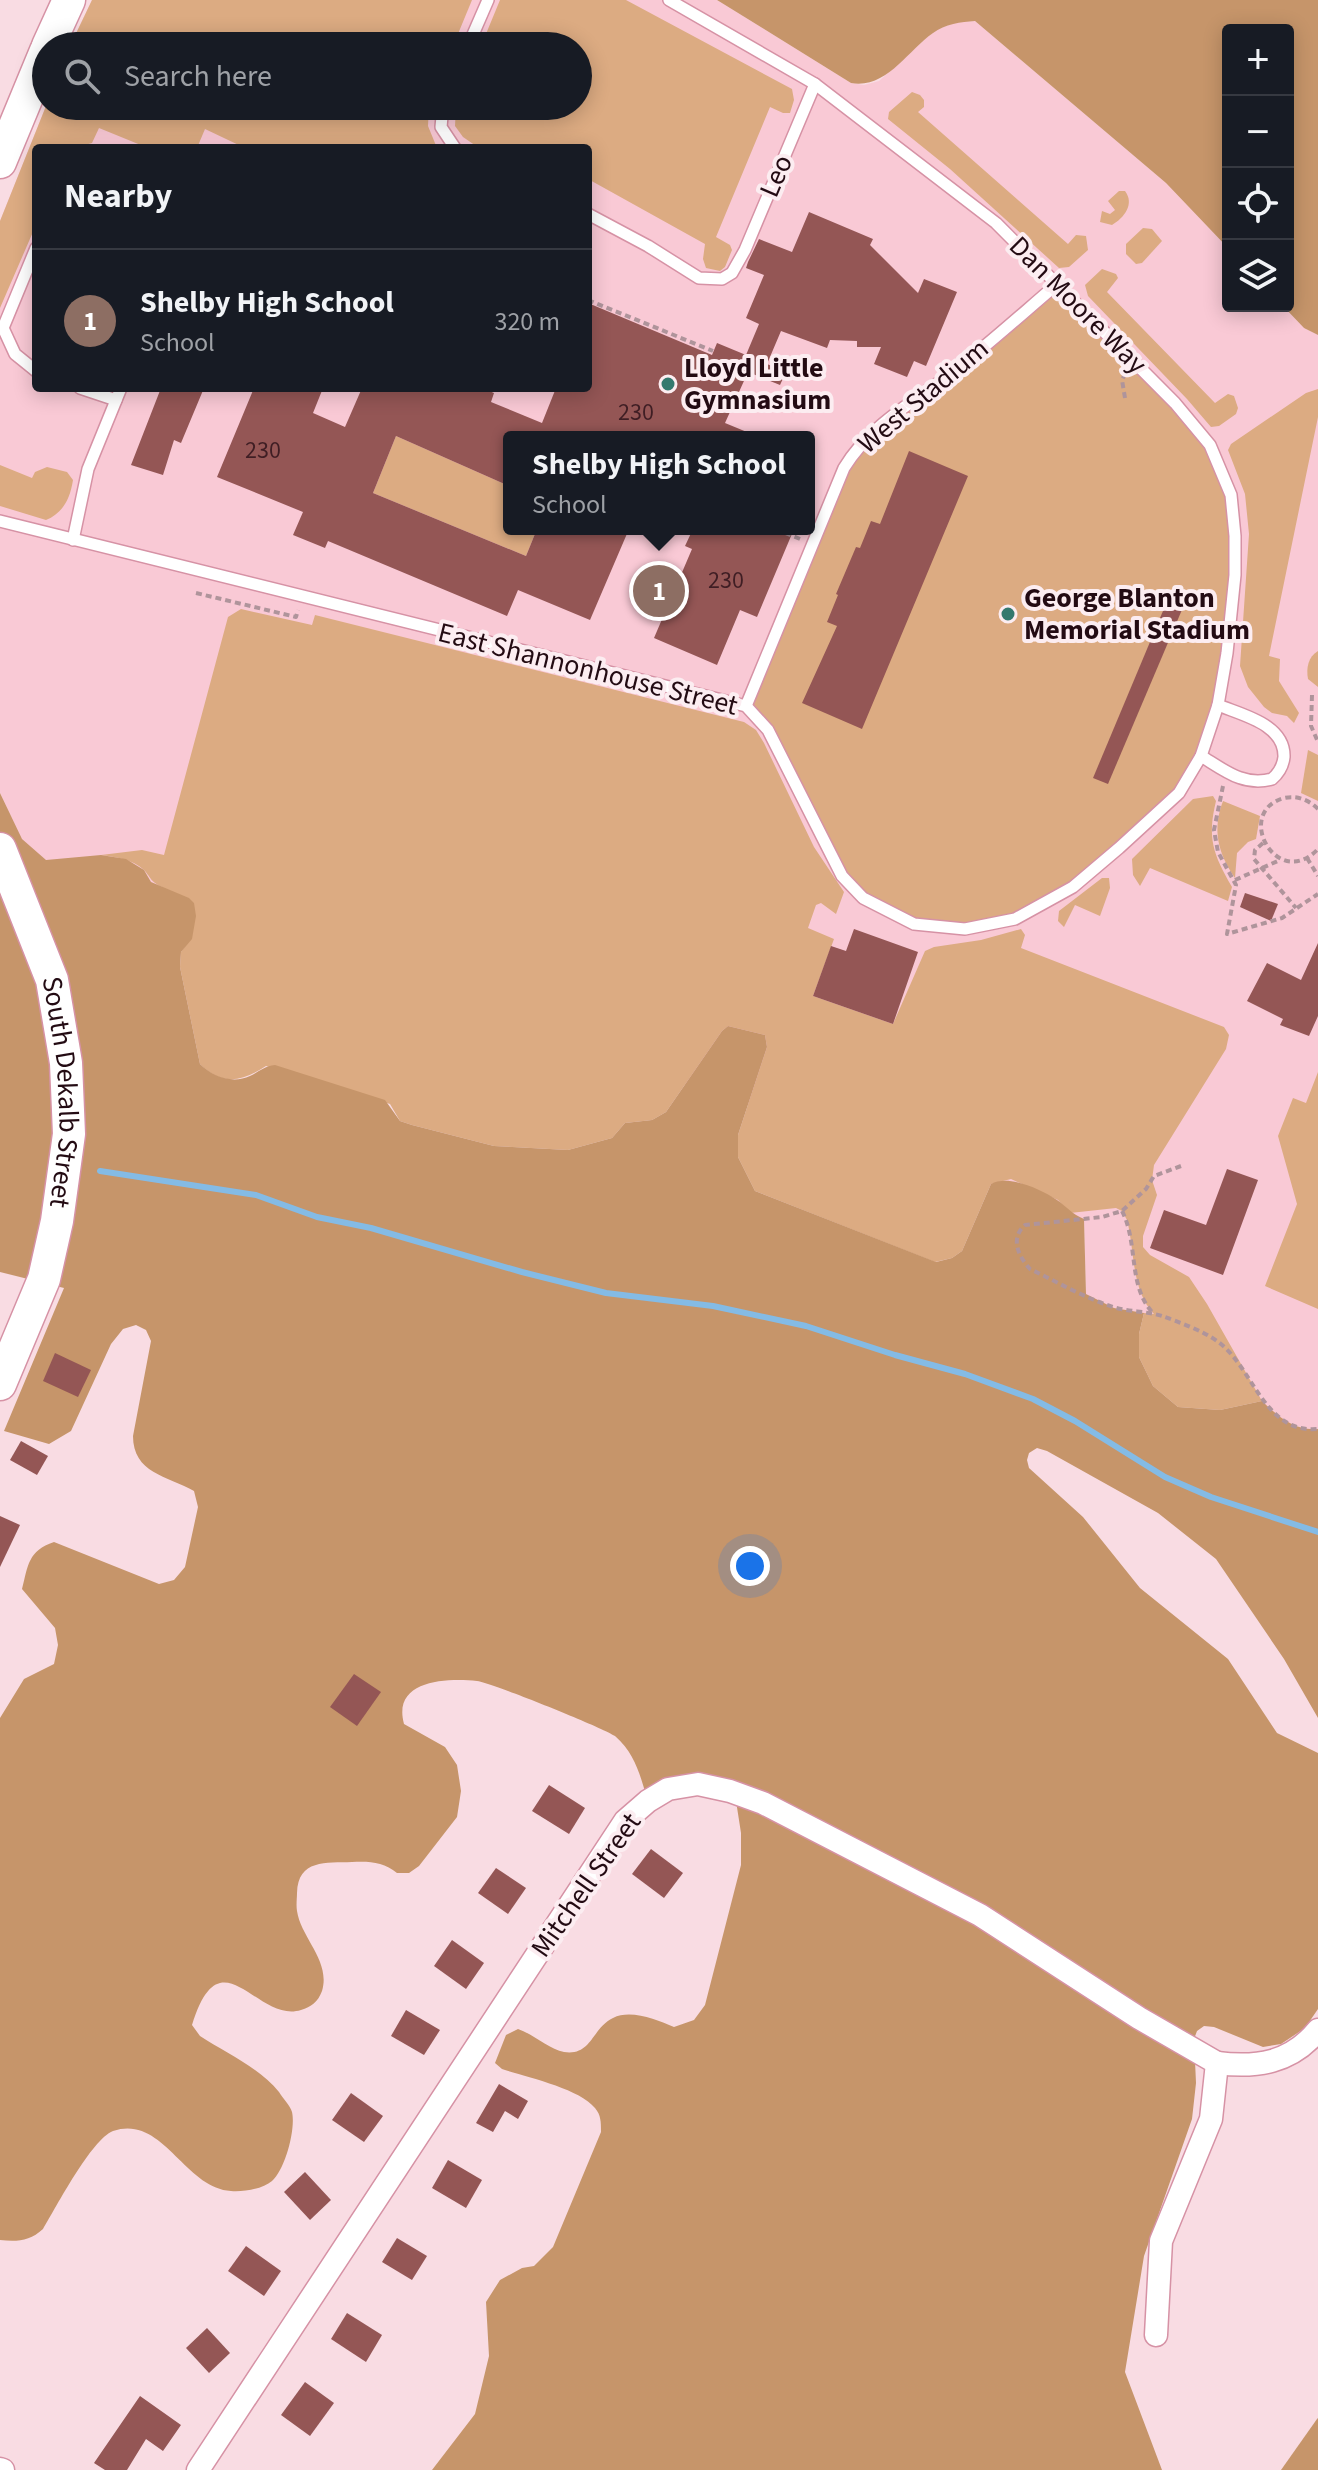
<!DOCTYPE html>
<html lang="en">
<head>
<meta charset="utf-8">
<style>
	:root { --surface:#171b24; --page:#242831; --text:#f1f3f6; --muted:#9ea1a6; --line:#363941; --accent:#db2777 }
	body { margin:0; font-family:"Source Sans 3",sans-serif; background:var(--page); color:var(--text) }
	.controls { position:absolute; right:24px; top:24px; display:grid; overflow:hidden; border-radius:8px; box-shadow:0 4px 20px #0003 }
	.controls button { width:72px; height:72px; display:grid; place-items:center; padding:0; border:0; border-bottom:2px solid var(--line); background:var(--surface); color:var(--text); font:40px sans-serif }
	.you { position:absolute; left:750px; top:1566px; width:28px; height:28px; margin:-20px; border:6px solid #fff; border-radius:50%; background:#1a73e8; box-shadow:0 0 0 12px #1a73e833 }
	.badge { display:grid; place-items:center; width:52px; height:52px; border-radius:50%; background:var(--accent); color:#fff; font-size:26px; font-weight:700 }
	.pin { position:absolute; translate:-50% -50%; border:4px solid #fff; box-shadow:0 2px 8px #0006 }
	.popup { position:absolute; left:503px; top:431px; width:312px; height:104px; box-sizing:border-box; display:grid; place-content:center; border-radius:8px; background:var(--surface); filter:drop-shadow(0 2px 6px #0005); font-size:26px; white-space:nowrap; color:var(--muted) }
	.popup b { font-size:30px; color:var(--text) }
	.popup::after { content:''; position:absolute; left:50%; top:100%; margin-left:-16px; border:16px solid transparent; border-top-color:var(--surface) }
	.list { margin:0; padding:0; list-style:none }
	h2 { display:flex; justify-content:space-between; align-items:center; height:104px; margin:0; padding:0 32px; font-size:34px }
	h2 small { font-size:26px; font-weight:400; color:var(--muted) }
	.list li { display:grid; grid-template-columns:52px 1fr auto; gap:24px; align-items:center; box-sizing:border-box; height:144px; padding:0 32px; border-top:2px solid var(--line) }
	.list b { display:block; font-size:30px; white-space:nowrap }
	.list p { margin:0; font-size:26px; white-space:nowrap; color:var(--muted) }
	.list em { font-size:26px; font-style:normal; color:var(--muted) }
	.icon { flex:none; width:44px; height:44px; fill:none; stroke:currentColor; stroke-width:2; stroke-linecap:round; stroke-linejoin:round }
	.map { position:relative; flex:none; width:1318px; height:2470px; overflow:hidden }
	.search { position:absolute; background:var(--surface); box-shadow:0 4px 20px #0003; left:32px; top:32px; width:560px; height:88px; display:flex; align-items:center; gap:20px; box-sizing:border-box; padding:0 28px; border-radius:44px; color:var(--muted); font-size:30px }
	.panel { position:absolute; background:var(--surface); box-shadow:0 4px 20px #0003; left:32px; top:144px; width:560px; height:248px; border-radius:8px }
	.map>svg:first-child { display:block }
	.built { fill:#f9c9d5; fill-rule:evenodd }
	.green { fill:#dcab82 }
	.forest { fill:#c6956a }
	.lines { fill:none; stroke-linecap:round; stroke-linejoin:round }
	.stream { stroke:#84bbe5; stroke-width:6 }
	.building { fill:#945655 }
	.lane-casing { stroke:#d692a5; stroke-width:14 }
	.street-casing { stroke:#d692a5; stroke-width:25 }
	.secondary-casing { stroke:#d692a5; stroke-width:35 }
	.path { stroke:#af949b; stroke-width:4; stroke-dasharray:6 4; stroke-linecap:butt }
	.lane { stroke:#fff; stroke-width:11 }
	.street { stroke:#fff; stroke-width:22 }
	.secondary { stroke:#fff; stroke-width:32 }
	.poi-dot { fill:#34796e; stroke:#fcedf1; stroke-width:3 }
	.labels { text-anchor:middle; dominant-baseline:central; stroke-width:8; stroke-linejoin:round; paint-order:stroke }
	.number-label { font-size:24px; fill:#3f1e24 }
	.street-label { font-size:28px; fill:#230b13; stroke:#fcedf1 }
	.poi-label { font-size:28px; font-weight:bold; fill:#230b13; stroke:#fcedf1; text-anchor:start }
</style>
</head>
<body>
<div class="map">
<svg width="1318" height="2470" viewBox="0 0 1318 2470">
	<rect width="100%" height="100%" fill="#f9dce3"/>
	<path class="built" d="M92,0H717L851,83L864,85L879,81L935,30L957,22L975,21L1166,183L1228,248V306H1283L1304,328L1318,335V1429L1307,1430L1284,1421L1144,1313L1114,1308L1086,1295L1084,1219L33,864L0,793V221L46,106H578V46H70ZM36,148H588V388H36ZM509,437H809V529H509Z"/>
	<g class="green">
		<path d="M92,0H472L453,46H70Z"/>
		<path d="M500,0H626L792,89L794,100L790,113H783L770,107L716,237L730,245L732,250L725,267L720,271L706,268L703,259L705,244L588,179V148H479L463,137L455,126L456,106H578V46H481Z"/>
		<path d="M912,92L920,95L924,100V107L918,112L1068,244L1076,235L1086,236L1088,250L1069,267L1059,268L950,169L888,119L889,112Z"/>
		<path d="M46,106H429L428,126L437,148H245L205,129L197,148H148L99,128L92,143L74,148H36V225L0,308V221Z"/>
		<path d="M1119,191H1125C1135,204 1124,218 1112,225L1100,222L1102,211L1110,214L1115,210L1108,201Z"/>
		<path d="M1143,228L1152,229L1162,241L1142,263L1136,264L1126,254V244Z"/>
		<path d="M1102,269L1116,274L1118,278L1107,292L1215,403L1228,394L1234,396L1238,408L1236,414L1219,426L1211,427L1187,399L1088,296L1085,285Z"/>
		<path d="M1056,285L1210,445L1231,495L1235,536L1227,653L1201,756L1179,793L1073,887L1015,919L965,929L914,924L887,912L842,876L768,730L746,706L856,448Z"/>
		<path d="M1318,389V417L1269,656L1280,659L1279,681L1299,713L1294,723L1287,716L1272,713L1264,707L1248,687L1240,666L1249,534L1245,494L1228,450L1231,444L1306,393Z"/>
		<path d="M396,436L509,486V529H537L526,556L373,493Z"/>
		<path d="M0,465L32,478L35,472L47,467L67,472L73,480C70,499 63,513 46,520L0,506Z"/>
		<path d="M241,609L312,625L315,615L744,722L756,730L764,743L814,847L844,892L836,914L821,903L816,905L808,928L834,939L813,996L893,1024L925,951L934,947L981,940L1021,929L1025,935L1021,948L1224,1027L1229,1035L1226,1049L1154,1165L1152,1180L1157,1195L1143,1236V1247L1150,1255L1189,1277L1207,1304L1262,1401L1220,1410L1178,1407L1153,1386L1139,1357V1334L1144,1313L1154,1314C1131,1290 1135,1251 1127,1220L1122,1211L1116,1208L1070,1213L1058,1200L1011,1179L991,1184L962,1251L952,1258L935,1262L755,1191L738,1157V1135L767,1047L765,1035L728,1026L722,1031L666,1112L652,1120L625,1123L612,1138L568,1150L494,1146L412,1125L400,1121L390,1104L266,1066C242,1082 222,1086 200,1064L180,967L181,952L186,945L162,887C150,881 152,879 144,870C132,859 116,857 101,855L142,850L164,855L228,617Z"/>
		<path d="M1318,651V687L1308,679C1306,668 1308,657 1318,651Z"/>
		<path d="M1308,750L1318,755V801L1301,793Z"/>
		<path d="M1213,796L1216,801C1207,838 1213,854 1232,887L1228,901L1150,868L1140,886L1133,875L1132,859L1193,799Z"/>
		<path d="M1223,801L1260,816L1256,839L1248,842L1237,853L1235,878C1218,853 1212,830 1223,801Z"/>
		<path d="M1102,878H1109L1110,888L1100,916L1075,905L1064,927L1058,921L1059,911Z"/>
		<path d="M1318,1072V1309L1265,1286L1297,1204L1278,1136L1293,1098L1306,1103Z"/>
	</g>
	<g class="forest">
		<path d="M717,0H1318V335L1304,328L1283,306H1288V30H1228V248L1166,183L975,21C961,22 945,24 933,33C907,51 887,89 851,83Z"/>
		<path d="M0,793L22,839L46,860L101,855L126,859L144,870L151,882L189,898L194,903L196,916L192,939L181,952L180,967L200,1064C213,1077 233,1084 250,1076C259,1072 264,1066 275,1065L385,1100L400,1121L412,1125L494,1146L568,1150L612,1138L625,1123L652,1120L666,1112L722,1031L728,1026L765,1035L767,1047L738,1135V1157L755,1191L936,1262L952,1258L962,1251L991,1184C1008,1174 1041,1189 1057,1200C1067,1207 1072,1214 1084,1219L1086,1294L1114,1308L1144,1313L1139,1334V1357L1153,1386L1178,1407L1220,1410L1262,1401C1278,1416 1294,1431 1318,1429V1718L1284,1659L1216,1559L1158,1513L1047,1451L1037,1448L1029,1453L1027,1460L1029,1468L1083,1517L1140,1588L1228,1659L1277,1733L1318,1753V2009L1305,2028L1281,2044L1263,2047L1214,2027L1204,2026L1197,2031L1194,2039L1196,2083L1192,2119L1144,2256L1125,2372L1162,2470H432L475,2414L489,2356L486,2302L500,2280L522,2268L534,2266L553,2247L601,2132C601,2122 601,2115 595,2108C579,2088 526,2077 502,2069L495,2063L506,2035L518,2029C533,2034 549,2049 564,2052C592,2056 591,2029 613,2018C631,2009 657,2020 674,2027L694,2020L705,2005L741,1865V1833L734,1788L646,1795C639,1771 634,1753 615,1736C606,1729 490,1682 477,1681C446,1678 392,1680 404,1724L445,1747L457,1765L461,1791L457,1817L419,1866L409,1873H397C384,1862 369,1861 352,1862C326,1863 298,1859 297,1893C297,1898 296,1905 297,1911C301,1938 331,1961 322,1991C318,2002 311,2007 301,2010C256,2024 221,1931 192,2025L200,2036C226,2053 260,2068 279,2092C283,2099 290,2105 292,2112C296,2129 285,2170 272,2181C263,2189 243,2192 231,2191C184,2188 163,2114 113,2131C91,2140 57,2206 43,2229C30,2241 17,2242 0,2240V1718L24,1679L54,1664L58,1645L55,1628L22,1589C28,1565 28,1551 54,1542L159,1584L174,1580L185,1567L198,1507L194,1491C167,1476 133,1473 133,1436L151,1341L146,1330L136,1325L123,1329L111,1344L71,1431L49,1444L4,1431L64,1288L0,1272Z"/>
		<path d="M1318,2418V2470H1281L1317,2419Z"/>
	</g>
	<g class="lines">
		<path class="stream" d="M100,1171L256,1195L317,1217L371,1228L522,1272L606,1293L713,1306L806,1326L895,1355L965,1374L1033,1399L1075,1421L1165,1477L1211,1497L1318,1532"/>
	</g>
	<g class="building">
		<path d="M809,212L873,239L870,245L918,293L924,279L957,292L926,366L914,361L907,377L874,364L881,347H857V341L830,340L827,348L781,331L767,364L786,372L780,385L748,372L725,423L759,437H509V486L396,436L373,493L526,556L537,529H629L590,620L518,590L507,616L328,541L325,548L293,535L303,512L217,477L254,388H323L313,413L345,427L362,388H482L494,393L491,402L542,423L556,388H588V303L712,355L717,343L746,355L759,324L746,318L764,275L746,268L748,262L759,239L792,252Z"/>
		<path d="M161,388H204L181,443L174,440L163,475L131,465Z"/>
		<path d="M909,451L968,476L862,729L802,703L837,626L827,622L838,595L836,594L856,547L860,548L871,521L880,524Z"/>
		<path d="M693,529H794L757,617L740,610L717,665L654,638L692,549L685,546Z"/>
		<path d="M1168,599L1184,605L1108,784L1093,778Z"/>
		<path d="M1245,893L1278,904L1271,921L1240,907Z"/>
		<path d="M854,929L918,952L893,1024L813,996L831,946L846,951Z"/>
		<path d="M1318,943V1016L1309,1036L1280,1025L1283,1019L1247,1001L1267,963L1301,980Z"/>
		<path d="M1227,1169L1258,1180L1223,1275L1150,1248L1164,1210L1206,1225Z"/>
		<path d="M55,1353L91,1370L78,1397L43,1381Z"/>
		<path d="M21,1441L48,1456L37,1475L10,1460Z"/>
		<path d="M0,1516L20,1525L0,1567Z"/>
		<path d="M354,1674L381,1692L357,1726L330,1707Z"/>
		<path d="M549,1785L585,1808L569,1834L532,1811Z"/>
		<path d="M651,1849L683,1873L664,1898L632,1874Z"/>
		<path d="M496,1868L526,1888L508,1914L478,1893Z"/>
		<path d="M452,1940L484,1963L466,1989L434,1966Z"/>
		<path d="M406,2010L440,2030L424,2055L391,2036Z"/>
		<path d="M499,2084L528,2101L518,2119L505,2111L493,2132L476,2123Z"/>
		<path d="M351,2093L383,2116L364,2142L332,2120Z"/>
		<path d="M448,2160L482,2180L466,2208L432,2188Z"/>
		<path d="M305,2172L331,2200L310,2220L284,2192Z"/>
		<path d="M397,2238L427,2256L412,2280L382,2262Z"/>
		<path d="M246,2246L281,2271L264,2296L228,2271Z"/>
		<path d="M347,2313L382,2335L366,2362L331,2339Z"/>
		<path d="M207,2328L230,2353L209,2373L186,2348Z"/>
		<path d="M305,2382L334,2403L310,2436L281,2415Z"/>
		<path d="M140,2396L181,2425L163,2451L146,2439L127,2470H105L94,2463Z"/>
	</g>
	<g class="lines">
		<g class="lane-casing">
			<g id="lane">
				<path d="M468,46L488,0"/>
				<path d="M443,106L441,127L455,148"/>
				<path d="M588,214L648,246L699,278L722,279L732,273L745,250L815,84"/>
				<path d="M36,248L3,328L15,354L36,371"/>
				<path d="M80,388L116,400"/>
				<path d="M0,521L746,706L768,730L842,876L863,898L914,924L965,929L1015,919L1073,887L1119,848L1179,793L1201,756L1218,705L1227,653L1235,575V536L1231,495L1210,445L1175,403L996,223L815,84L669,0"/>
				<path d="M73,540L88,469L121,388"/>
				<path d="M746,706L844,468C870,425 914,402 953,372C989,344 1022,314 1056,285"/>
				<path d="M1201,756C1224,770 1244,787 1272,779C1279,773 1283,766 1284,757C1285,724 1242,715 1218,705"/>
			</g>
		</g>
		<g class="street-casing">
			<g id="street">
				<path d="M1217,2063C1257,2068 1291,2063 1318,2030"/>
				<path d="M0,2469L3,2470"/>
				<path d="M198,2470L625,1821L648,1801L668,1789L698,1784L730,1791L763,1803L980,1915L1139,2018L1217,2063L1211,2119L1161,2241L1156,2335"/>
			</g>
		</g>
		<g class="secondary-casing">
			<g id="secondary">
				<path d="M48,46L69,0"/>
				<path d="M0,162L46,51"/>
				<path id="s1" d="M0,849L52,980L66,1063L69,1134L57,1221L44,1279L0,1384"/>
			</g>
		</g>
		<g class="path">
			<path d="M588,300L713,351"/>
			<path d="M1125,398L1122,380L1125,374"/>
			<path d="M776,529L800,539"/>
			<path d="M196,593L296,617L298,610"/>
			<path d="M1312,695L1311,726L1318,742"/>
			<path d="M1223,786L1214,830L1218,852L1236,885L1227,934L1282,918L1318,894"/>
			<path d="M1318,809C1309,800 1297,795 1284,798C1233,812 1277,892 1318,849"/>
			<path d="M1263,843L1255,850L1254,859L1296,908"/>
			<path d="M1307,858L1318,876"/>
			<path d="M1235,880L1280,860"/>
			<path d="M1181,1166L1154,1176L1146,1189L1122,1211L1102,1217L1025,1225C1010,1238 1018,1256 1030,1269C1057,1282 1085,1298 1113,1307C1129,1312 1146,1311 1162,1316C1179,1322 1203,1331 1217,1341C1254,1367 1263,1434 1318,1429"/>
			<path d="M1122,1211C1139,1244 1127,1287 1154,1314"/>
		</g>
		<use href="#lane" class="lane"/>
		<use href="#street" class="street"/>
		<use href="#secondary" class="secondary"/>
	</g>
	<g class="poi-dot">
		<circle cx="668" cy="384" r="8"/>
		<circle cx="1008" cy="614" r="8"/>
	</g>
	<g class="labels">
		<g class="number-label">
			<text x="636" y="412">230</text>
			<text x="263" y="450">230</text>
			<text x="726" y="580">230</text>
		</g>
		<g class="street-label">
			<text transform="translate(776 176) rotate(-67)">Leo</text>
			<text transform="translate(1078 305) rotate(45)">Dan Moore Way</text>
			<text transform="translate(923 396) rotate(-40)">West Stadium</text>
			<text transform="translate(588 669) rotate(14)">East Shannonhouse Street</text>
			<text stroke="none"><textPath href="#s1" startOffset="254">South Dekalb Street</textPath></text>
			<text transform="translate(586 1885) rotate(-55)">Mitchell Street</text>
		</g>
		<g class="poi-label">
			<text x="684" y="368">Lloyd Little<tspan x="684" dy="32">Gymnasium</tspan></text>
			<text x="1024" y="598">George Blanton<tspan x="1024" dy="32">Memorial Stadium</tspan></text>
		</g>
	</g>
</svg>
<div class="controls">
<button>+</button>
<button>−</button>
<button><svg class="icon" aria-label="locate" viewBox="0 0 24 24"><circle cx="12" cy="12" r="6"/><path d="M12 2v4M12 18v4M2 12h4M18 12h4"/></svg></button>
<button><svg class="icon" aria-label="layers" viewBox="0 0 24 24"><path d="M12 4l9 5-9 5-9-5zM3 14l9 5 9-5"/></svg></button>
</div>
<div class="you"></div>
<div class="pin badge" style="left:659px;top:591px;background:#8d6e63">1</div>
<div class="popup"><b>Shelby High School</b>School</div>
<div class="search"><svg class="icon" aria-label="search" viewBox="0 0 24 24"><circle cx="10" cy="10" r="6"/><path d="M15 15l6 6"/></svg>Search here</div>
<section class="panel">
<h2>Nearby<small></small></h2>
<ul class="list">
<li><span class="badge" style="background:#8d6e63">1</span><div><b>Shelby High School</b><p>School</p></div><em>320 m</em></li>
</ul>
</section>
</div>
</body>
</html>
